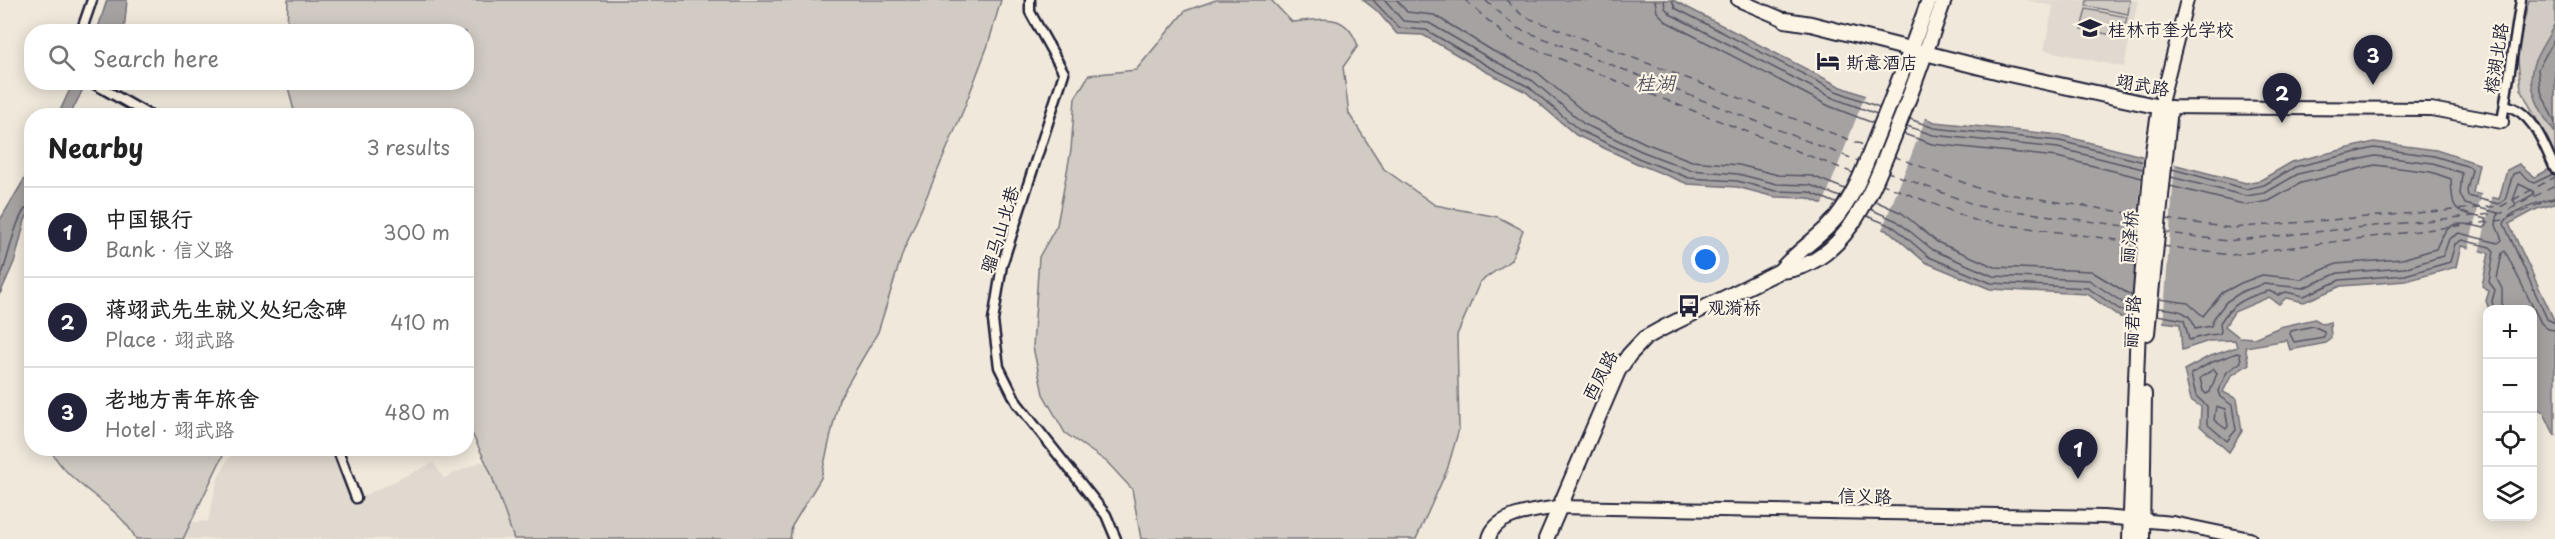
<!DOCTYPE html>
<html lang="en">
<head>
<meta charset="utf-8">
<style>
	:root { --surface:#fff; --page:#f6f6f6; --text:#222; --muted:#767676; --line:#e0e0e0; --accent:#22223b }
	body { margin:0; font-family:"Playpen Sans","LXGW WenKai TC",sans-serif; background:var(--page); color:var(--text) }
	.controls { position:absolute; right:18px; bottom:18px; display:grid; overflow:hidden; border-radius:12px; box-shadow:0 3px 15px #0003 }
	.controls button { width:54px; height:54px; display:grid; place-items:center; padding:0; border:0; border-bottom:2px solid var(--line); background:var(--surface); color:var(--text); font:30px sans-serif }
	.you { position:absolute; left:1706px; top:260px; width:21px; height:21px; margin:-15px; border:4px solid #fff; border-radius:50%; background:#1a73e8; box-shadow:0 0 0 9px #1a73e833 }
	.badge { display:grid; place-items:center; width:39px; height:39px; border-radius:50%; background:var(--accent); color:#fff; font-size:20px; font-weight:700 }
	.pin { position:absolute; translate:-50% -50px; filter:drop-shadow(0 2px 3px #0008) }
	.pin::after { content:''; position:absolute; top:32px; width:21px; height:18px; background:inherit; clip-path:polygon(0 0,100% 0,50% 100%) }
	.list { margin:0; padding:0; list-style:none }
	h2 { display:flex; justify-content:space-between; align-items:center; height:78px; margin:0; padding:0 24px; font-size:26px }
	h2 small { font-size:20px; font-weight:400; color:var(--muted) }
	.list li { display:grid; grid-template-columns:39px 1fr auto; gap:18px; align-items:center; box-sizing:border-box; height:90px; padding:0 24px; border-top:2px solid var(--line) }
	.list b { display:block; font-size:22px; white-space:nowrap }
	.list p { margin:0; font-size:20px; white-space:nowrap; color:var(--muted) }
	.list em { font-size:20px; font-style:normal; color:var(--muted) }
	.icon { flex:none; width:33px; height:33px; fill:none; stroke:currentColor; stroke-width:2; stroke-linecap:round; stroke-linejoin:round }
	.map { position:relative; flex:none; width:2555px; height:539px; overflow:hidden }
	.search { position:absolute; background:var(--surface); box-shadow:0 3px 15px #0003; left:24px; top:24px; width:450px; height:66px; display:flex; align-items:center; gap:15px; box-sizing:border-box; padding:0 21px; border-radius:24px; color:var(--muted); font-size:22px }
	.panel { position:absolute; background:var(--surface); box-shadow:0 3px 15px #0003; left:24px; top:108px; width:450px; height:348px; border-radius:24px }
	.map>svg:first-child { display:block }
	.built { fill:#e0d9cf }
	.green { fill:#d1cbc3; stroke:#7a767f; stroke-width:1.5 }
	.water { fill:#a6a2a2; stroke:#716f79; stroke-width:1.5 }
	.pier { fill:#efe8db }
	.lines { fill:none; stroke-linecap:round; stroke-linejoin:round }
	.shore { stroke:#575564; stroke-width:1.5 }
	.ferry { stroke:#575564; stroke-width:1.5; stroke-dasharray:8 6; stroke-linecap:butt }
	.street-casing { stroke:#22223b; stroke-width:13 }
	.secondary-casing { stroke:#22223b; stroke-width:16 }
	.primary-casing { stroke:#22223b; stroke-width:18 }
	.street { stroke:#fcf5e5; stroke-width:8 }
	.secondary { stroke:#fcf5e5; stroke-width:12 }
	.primary { stroke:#fcf5e5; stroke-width:14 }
	.labels { text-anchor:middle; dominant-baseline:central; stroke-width:4.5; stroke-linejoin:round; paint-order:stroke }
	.poi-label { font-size:18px; fill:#22223b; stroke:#fcf5e5; text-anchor:start }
	.street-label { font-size:18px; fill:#22223b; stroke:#fcf5e5 }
	.water-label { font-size:20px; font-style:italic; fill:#575564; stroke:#fcf5e5 }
</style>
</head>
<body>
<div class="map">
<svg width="2555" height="539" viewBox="0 0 2555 539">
	<rect width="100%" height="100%" fill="#efe8db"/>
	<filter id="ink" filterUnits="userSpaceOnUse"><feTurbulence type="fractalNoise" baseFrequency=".0167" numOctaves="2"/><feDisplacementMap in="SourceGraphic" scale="12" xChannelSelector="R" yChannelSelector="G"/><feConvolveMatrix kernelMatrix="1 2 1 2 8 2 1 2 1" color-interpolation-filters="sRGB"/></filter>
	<g filter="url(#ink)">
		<g class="built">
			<path d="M2027,0H2138L2124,67L2044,50L2053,6Z"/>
			<path d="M330,448L351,502L433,463L444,478L480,462L501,465L533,539H180L175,524L208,521L218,478L234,449Z"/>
		</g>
		<g class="green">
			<path d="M288,0H1001L988,45L963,111L903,252L878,332L839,399L821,478L792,526L790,539H514L490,471L467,423L466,116L295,115L287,83L466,82V32L287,31Z"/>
			<path d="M1216,0H1271L1292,22C1323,20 1345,10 1358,46L1343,67L1349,114L1384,169L1435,205L1498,217L1523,230L1511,260L1480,282L1457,335L1459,429L1447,470L1416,539H1141L1132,489L1107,462L1065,433L1043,394L1033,347L1039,257L1057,225L1071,150L1075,98L1089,75L1136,70L1185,11Z"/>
			<path d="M2087,0H2130L2128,14L2086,6Z"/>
			<path d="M2529,0H2555V155L2521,89L2517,51Z"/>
			<path d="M2086,9L2127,17L2123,37L2081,29Z"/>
			<path d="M50,449H226L183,539H136C117,502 71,489 50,449Z"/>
		</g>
		<g class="water">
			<path d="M107,0H127L124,31H97Z"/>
			<path d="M1363,0H1673L1839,86L1935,122L2060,135L2246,183L2261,180L2292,162L2374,142L2436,150L2479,164L2473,193L2499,199L2507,170L2519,164L2535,177L2555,166V204L2537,209L2509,224L2555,322V436L2544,413L2538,409L2533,399L2532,310L2489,309L2486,301L2489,291L2482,286L2489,253L2461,246L2456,267L2406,281L2341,286L2304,302L2286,298L2279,304L2269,297L2234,312L2225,326L2239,337L2254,338L2280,327L2315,319L2323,324L2330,322L2331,338L2326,343L2290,350L2287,340L2245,347L2249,364L2231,376L2223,392L2237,399L2242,431L2229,452L2200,426L2201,407L2191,400L2184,370L2208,357L2237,347L2235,340L2209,341L2182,350L2180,324L2120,317L2087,294L1990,289L1925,262L1890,232L1808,198L1775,197L1737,187L1688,184L1636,163L1576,135L1526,92L1483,70L1423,35L1397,34L1377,11Z"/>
			<path d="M2555,23V133C2543,117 2526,87 2533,66C2537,52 2549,37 2555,23Z"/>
			<path d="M73,83H86L70,115H58Z"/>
			<path d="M31,168V210L25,220L15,260L0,294V220Z"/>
		</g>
		<g class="pier">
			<path d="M1866,93L1927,115L1881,232L1822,207Z"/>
			<path d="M2143,152L2175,161L2163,325L2130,321Z"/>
			<path d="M2482,192L2493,194L2479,253L2468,251Z"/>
		</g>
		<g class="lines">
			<g class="shore">
				<path d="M1373,0L1399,28L1426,30L1486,65L1529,87L1579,130L1638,158L1689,178L1737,181L1776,191L1809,192L1836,203"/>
				<path d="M1385,0L1403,21L1429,23L1489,58L1533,81L1584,124L1641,151L1690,170L1738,174L1777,184L1810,185L1840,197"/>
				<path d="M1397,0L1407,12L1434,15L1493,51L1538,73L1589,116L1645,143L1692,161L1739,165L1778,175L1812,176L1845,189"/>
				<path d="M1655,0L1657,12L1667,22L1829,106L1873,123"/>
				<path d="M1664,0L1665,8L1672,15L1833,98L1877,114"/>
				<path d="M1672,0L1675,8L1836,91L1879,107"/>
				<path d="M2555,38L2538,69L2540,89L2555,123"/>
				<path d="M1910,119L1934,128L2060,141L2144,162"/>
				<path d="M1907,126L1933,135L2058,148L2143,169"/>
				<path d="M1904,134L1932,144L2057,157L2142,178"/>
				<path d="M2172,169L2246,189L2264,185L2295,167L2374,148L2434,156L2470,167L2472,170L2467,190L2468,196L2499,204L2505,200L2513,174L2519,172L2534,183L2553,174"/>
				<path d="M2519,184L2533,191L2534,194L2516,204L2513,200Z"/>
				<path d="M2555,199C2541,201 2509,210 2504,224L2547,319L2555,323"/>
				<path d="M1875,201L1902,213L1937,242L1995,267L2091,271L2132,296"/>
				<path d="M1870,209L1897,221L1933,250L1993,276L2089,280L2125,304L2132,305"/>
				<path d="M1867,216L1894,227L1929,257L1991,283L2088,288L2122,311L2131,312"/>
				<path d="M0,279C9,258 13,226 25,209L32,207"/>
				<path d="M2159,299L2188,303L2203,316L2222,293L2241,283L2262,275L2302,279L2336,264L2402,259L2436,249C2448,220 2455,221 2484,228L2487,225L2486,219C2453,210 2453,213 2451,179L2431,172L2375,165L2301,183L2269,201L2247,205L2170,186"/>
				<path d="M2158,308C2175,310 2191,309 2195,329L2211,326L2214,318L2226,302L2243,291L2264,284L2303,288L2338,273L2404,268L2443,256L2449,239L2459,233L2498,243L2502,240L2496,225L2498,213L2465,204L2460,194L2462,173L2433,163L2375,156L2298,174L2265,193L2246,196L2171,177"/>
				<path d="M2502,310V289L2497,279L2502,253L2505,251L2541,323L2548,329L2555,330"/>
				<path d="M2157,315L2184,320L2189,340L2208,335L2219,334L2221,332L2220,323C2231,304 2248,296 2269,291L2278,295L2286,292L2304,296L2340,280L2405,275L2450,262L2455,244L2462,240L2490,247L2494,251L2489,282L2495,290L2492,301L2494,310"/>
				<path d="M2313,326L2324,331V337L2294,342L2290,334L2291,331Z"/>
				<path d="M2237,353L2240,354L2241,362L2227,372L2218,391L2220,397L2232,405L2236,430L2227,441L2207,424V406L2196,396L2191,374L2210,363Z"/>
				<path d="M2214,369L2217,373L2210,392L2206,394L2203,391L2200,378Z"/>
				<path d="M2216,406L2225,409L2228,426L2226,429L2214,420Z"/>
			</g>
			<g class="ferry">
				<path d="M1465,0L1509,39L1856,174"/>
				<path d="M1485,0L1517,28L1861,162"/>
				<path d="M1506,0L1523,16L1866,146"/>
				<path d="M1893,156L1983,190L2141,215"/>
				<path d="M1885,171L1978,206L2140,228"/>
				<path d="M1880,183L1977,221L2140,243"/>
				<path d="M2166,219L2231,228L2502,206L2555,177"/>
				<path d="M2162,232L2227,241L2502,213L2555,186"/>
				<path d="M2162,246L2231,255L2504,220L2555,197"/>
			</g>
			<g class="street-casing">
				<g id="street">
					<path d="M1030,0V12L1064,73L1002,265L993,321L999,367L1017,403L1106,515L1116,539"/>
					<path d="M81,32L92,0"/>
					<path d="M91,82L151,116"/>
					<path d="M2505,105C2533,111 2544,145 2555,169"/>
					<path d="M2502,122L2521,0"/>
					<path d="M337,448L356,498"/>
				</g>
			</g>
			<g class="secondary-casing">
				<g id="secondary">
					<path d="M1738,0L1785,20"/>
					<path d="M2187,0L2160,107L2431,109L2502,122"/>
					<path d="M1489,539C1494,513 1537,511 1558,507L2103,517L2173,523L2250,539"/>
				</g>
			</g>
			<g class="primary-casing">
				<g id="primary">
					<path d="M1785,20L1811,24L2004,73L2160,107L2153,151L2138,326L2130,539"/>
					<path d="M1780,271C1799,248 1827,234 1844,207C1860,183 1869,155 1880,128C1897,86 1914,43 1929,0"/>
					<path d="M2147,333L2170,108"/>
					<path d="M1546,539L1618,371L1629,355L1645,338L1663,328L1780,271C1849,266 1876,180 1898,126C1915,84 1929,42 1944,0"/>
					<path d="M2142,539L2144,394"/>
				</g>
			</g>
			<use href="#street" class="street"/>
			<use href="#secondary" class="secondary"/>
			<use href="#primary" class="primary"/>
		</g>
	</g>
	<defs>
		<g id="school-bare" transform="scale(1.8)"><path d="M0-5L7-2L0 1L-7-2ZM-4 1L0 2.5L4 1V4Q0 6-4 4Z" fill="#22223b" stroke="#fcf5e5" stroke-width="2.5" paint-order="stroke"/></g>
		<g id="hotel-bare" transform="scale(1.8)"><path d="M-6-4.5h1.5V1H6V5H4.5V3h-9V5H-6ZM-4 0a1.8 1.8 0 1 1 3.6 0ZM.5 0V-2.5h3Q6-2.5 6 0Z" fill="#22223b" stroke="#fcf5e5" stroke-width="2.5" paint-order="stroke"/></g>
		<g id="bus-bare" transform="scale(1.8)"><path d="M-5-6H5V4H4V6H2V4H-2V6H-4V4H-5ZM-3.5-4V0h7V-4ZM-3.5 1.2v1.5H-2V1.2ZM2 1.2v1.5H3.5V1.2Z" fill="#22223b" stroke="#fcf5e5" stroke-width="2.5" paint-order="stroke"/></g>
	</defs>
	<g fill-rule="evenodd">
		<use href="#school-bare" x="2090" y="28"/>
		<use href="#hotel-bare" x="1828" y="61"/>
		<use href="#bus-bare" x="1689" y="306"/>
	</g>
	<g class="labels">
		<g class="poi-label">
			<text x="2108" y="28">桂林市奎光学校</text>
			<text x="1846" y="61">斯意酒店</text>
			<text x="1707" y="306">观漪桥</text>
		</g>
		<g class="street-label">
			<text transform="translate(2495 58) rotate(-81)">榕湖北路</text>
			<text transform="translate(2143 84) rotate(10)">翊武路</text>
			<text transform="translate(999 229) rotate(-73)">骝马山北巷</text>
			<text transform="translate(2128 237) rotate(-85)">丽泽桥</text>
			<text transform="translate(2131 322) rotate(-86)">丽君路</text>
			<text transform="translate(1599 375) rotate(-62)">西凤路</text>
			<text transform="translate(1865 495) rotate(1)">信义路</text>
		</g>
		<g class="water-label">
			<text x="1655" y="82">桂湖</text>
		</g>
	</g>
</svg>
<div class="controls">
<button>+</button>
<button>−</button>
<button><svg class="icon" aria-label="locate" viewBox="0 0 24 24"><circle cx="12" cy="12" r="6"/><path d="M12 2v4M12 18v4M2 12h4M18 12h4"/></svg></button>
<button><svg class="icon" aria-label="layers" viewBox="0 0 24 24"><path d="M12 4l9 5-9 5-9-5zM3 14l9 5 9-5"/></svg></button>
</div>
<div class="you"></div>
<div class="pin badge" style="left:2078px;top:479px">1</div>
<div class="pin badge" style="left:2282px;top:123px">2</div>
<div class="pin badge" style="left:2373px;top:85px">3</div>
<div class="search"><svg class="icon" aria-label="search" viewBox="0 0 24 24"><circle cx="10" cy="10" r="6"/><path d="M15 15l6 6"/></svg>Search here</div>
<section class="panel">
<h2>Nearby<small>3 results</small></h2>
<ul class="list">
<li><span class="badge">1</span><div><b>中国银行</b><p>Bank · 信义路</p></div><em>300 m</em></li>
<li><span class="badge">2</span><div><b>蒋翊武先生就义处纪念碑</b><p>Place · 翊武路</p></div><em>410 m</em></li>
<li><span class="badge">3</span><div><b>老地方青年旅舍</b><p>Hotel · 翊武路</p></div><em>480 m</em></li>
</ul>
</section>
</div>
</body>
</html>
